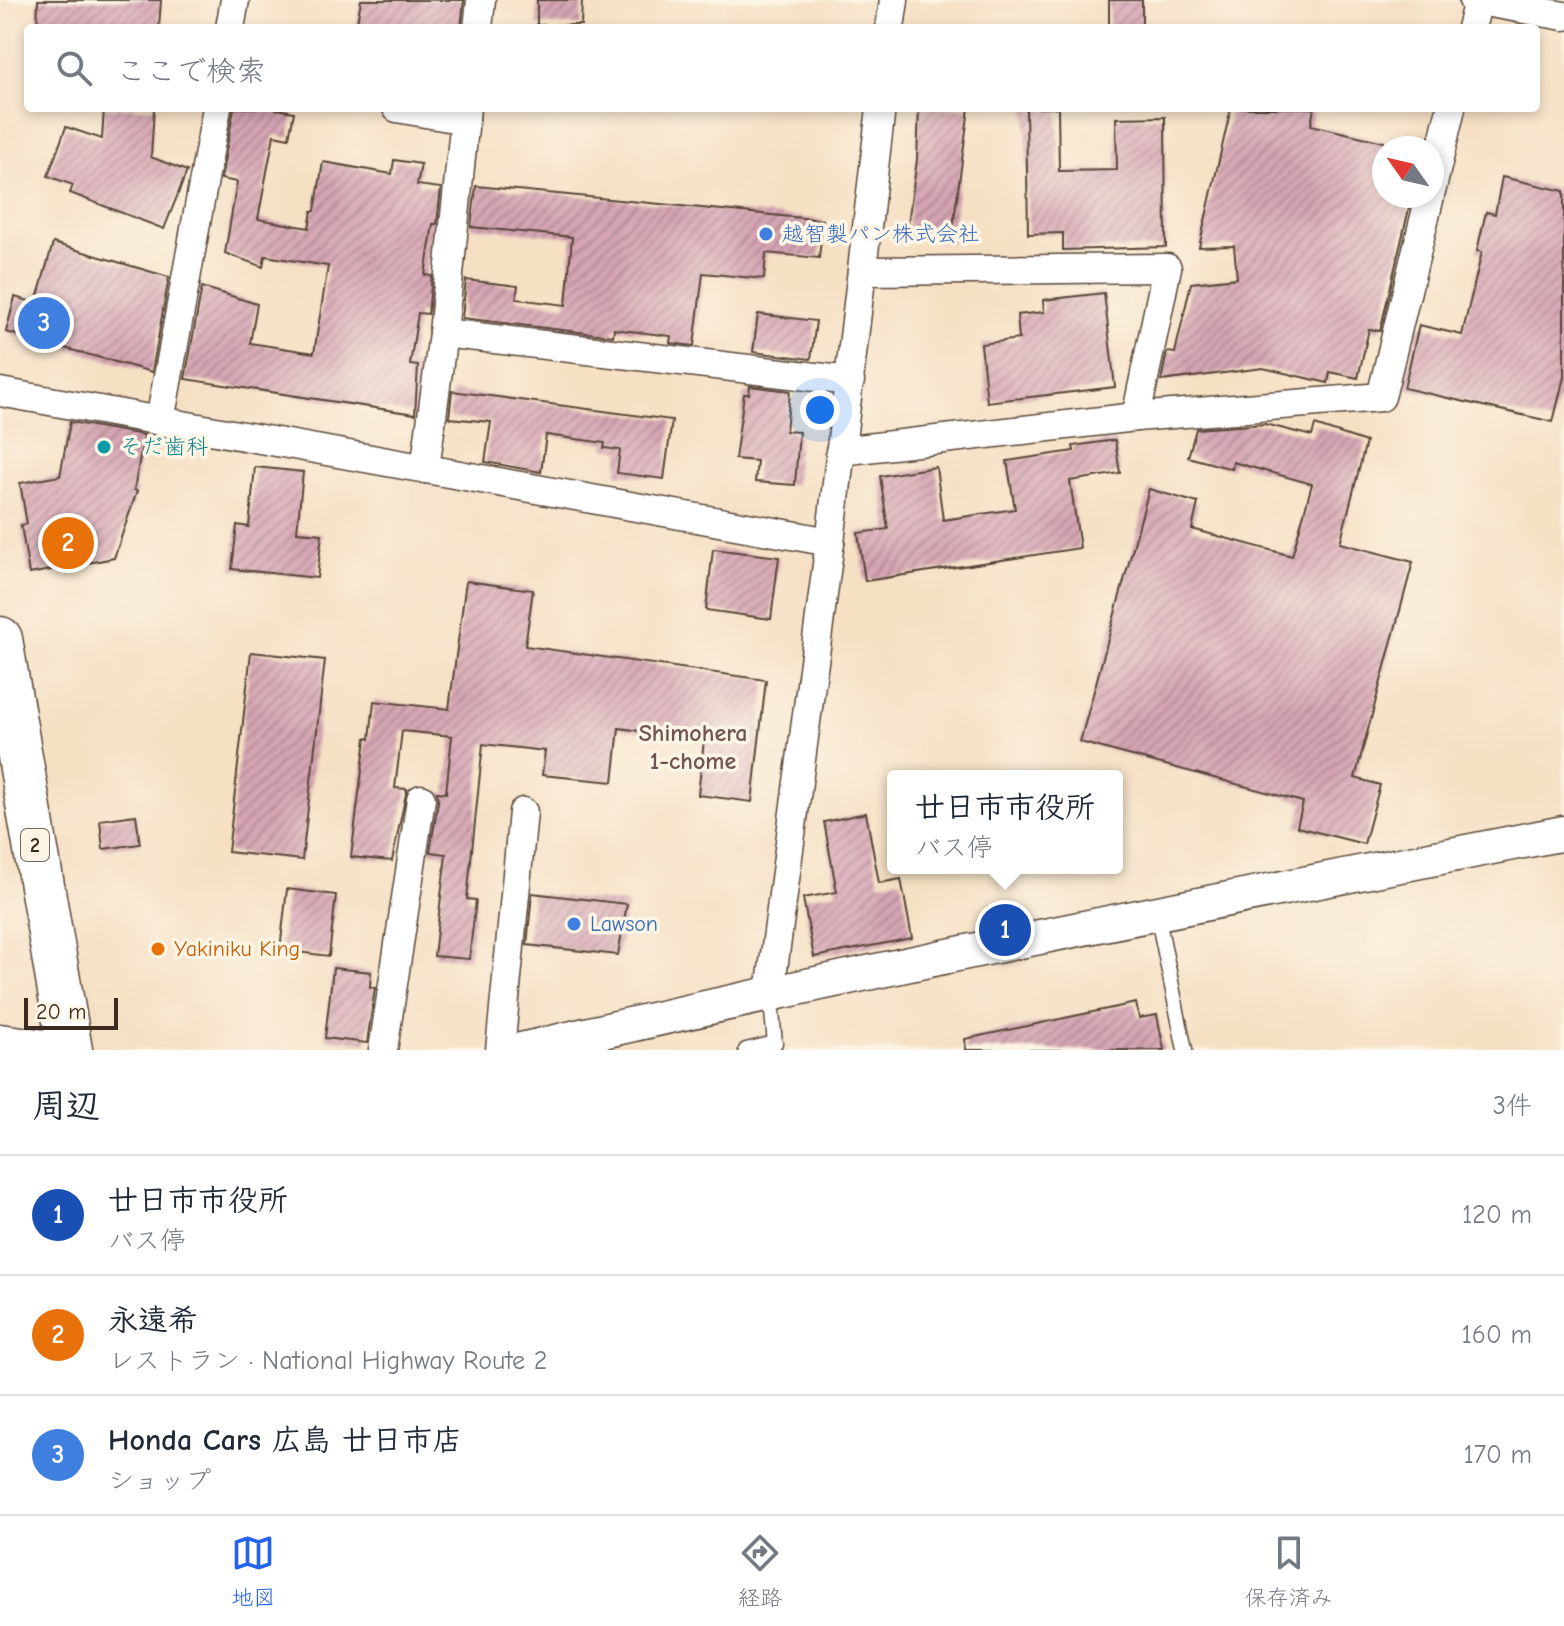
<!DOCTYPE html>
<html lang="ja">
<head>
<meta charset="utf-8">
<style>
	:root { --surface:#fff; --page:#f6f6f7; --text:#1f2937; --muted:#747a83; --line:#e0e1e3; --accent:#2563eb }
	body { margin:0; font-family:"Comic Neue","Klee One",sans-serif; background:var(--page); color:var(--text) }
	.compass { position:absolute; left:1372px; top:136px; width:72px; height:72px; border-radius:50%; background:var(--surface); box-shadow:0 4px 12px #0003; rotate:304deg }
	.scale { position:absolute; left:24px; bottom:20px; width:94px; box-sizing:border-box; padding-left:8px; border:4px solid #3b2a1e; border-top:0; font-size:22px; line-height:28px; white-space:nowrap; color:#3b2a1e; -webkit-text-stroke:6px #fcf5e5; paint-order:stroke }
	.you { position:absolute; left:820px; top:410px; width:28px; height:28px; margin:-20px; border:6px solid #fff; border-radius:50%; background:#1a73e8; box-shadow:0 0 0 12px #1a73e833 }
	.badge { display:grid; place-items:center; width:52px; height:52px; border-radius:50%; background:var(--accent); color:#fff; font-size:26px; font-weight:700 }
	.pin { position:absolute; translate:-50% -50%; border:4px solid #fff; box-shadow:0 2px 8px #0006 }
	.popup { position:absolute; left:887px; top:770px; width:236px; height:104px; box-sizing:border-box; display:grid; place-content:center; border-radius:8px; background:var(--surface); filter:drop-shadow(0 2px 6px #0005); font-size:26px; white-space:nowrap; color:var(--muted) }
	.popup b { font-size:30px; color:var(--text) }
	.popup::after { content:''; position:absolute; left:50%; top:100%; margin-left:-16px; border:16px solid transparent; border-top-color:var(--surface) }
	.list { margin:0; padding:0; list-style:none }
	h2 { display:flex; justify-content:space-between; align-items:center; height:104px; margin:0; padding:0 32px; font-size:34px }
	h2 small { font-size:26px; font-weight:400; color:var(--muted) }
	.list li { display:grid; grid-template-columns:52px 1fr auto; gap:24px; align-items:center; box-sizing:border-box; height:120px; padding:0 32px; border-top:2px solid var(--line) }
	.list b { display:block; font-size:30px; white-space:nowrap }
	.list p { margin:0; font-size:26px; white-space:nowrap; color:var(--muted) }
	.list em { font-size:26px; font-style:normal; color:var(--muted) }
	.icon { flex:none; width:44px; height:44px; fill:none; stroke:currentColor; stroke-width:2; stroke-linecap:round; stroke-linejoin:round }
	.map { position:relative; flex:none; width:1564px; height:1050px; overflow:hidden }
	.search { position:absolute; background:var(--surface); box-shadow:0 4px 12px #0003; left:24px; right:24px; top:24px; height:88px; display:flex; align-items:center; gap:20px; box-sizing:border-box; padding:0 28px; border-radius:8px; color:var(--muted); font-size:30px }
	.sheet { height:464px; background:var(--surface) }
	nav { display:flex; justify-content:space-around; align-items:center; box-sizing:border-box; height:112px; border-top:2px solid var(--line); background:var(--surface); font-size:22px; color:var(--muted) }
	nav a { display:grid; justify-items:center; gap:4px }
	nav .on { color:var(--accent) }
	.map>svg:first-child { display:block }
	.building { fill:url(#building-hatch) }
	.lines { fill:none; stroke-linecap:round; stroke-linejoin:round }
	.service-casing { stroke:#574537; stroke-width:17 }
	.minor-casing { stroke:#574537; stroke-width:31 }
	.tertiary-casing { stroke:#574537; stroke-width:37 }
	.trunk-casing { stroke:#574537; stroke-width:47 }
	.service { stroke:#fff; stroke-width:14 }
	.minor { stroke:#fff; stroke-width:28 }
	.tertiary { stroke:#fff; stroke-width:34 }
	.trunk { stroke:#fff; stroke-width:44 }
	.shop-dot { fill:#3f7fe0; stroke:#fcf5e5; stroke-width:3 }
	.culture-dot { fill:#0f9aa8; stroke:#fcf5e5; stroke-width:3 }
	.food-dot { fill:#e8710a; stroke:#fcf5e5; stroke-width:3 }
	.labels { text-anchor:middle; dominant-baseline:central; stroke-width:7; stroke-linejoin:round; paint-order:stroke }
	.shield { fill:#fcf5e5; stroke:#75675a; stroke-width:2 }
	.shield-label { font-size:20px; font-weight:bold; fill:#3b2a1e }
	.shop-label { font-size:22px; fill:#366cbe; stroke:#fcf5e5; text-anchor:start }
	.culture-label { font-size:22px; fill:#0d838f; stroke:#fcf5e5; text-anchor:start }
	.food-label { font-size:22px; fill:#c56008; stroke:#fcf5e5; text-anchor:start }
	.neighbourhood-label { font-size:24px; font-weight:bold; fill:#715552; stroke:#fcf5e5 }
</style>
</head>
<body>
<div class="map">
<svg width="1564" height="1050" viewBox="0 0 1564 1050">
	<defs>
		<pattern id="building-hatch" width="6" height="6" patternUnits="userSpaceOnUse" patternTransform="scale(2)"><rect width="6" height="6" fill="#d6a5b4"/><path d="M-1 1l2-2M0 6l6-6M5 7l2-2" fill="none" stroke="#af8792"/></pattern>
	</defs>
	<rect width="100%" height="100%" fill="#fcf5e5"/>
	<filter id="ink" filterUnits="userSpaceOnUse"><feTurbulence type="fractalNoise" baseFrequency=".0125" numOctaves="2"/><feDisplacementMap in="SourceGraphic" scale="16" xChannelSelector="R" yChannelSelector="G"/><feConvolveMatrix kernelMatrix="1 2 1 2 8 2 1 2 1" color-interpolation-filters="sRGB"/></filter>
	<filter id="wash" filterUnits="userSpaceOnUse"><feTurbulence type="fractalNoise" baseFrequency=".006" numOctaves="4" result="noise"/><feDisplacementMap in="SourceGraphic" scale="32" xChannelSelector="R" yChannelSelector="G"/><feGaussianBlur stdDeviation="1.8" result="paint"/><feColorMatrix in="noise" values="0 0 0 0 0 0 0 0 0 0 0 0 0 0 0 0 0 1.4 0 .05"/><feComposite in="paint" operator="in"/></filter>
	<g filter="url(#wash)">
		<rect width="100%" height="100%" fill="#f5e0c4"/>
		<g id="blocks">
			<g class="building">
				<path d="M38,0H161L159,28H37Z"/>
				<path d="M361,0H464L461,28H356Z"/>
				<path d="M537,0H582L581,25H537Z"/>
				<rect x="1109" y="0" width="33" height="28"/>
				<path d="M104,108H154L151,157L187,171L164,229L70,193L73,185L48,176L66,127L102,139Z"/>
				<path d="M234,108H271L294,112L289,138L274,135L258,219L309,228L312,211H315L323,162L392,174L394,160L421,164L417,185L441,188L437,224H433L425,275L432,276L428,314L418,313L410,365L418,366L415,414L185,379L202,287L257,304L250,343L314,353L328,266L265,256L263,267L225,253L237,182L221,179Z"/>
				<path d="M919,108H969L951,243L906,237L917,160Z"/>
				<path d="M1026,108H1058L1059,171L1117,170L1116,118L1165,117L1166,247L1063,250V233L1028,234Z"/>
				<path d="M1231,108H1314L1311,125L1384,142V196H1412L1380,331L1369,329L1358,378L1330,372L1328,383L1263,368L1161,381L1167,352L1175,353L1191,283L1237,278L1234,246L1199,247Z"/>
				<path d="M1502,177L1564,191V377L1553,422L1404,388L1419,325L1462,335L1482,252L1477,251L1486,212L1495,214Z"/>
				<path d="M476,186L823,220L819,258L766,253L764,279L703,273L694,346L670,343L671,336L614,329L613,336L462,318L466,280L518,286L516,299L566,305L572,237L471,227Z"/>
				<path d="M53,243L169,277L152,372L6,332L15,297L36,303Z"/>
				<path d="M1104,293L1115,387L987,402L981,344L1019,339L1017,315L1044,312L1043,300Z"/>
				<path d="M758,314L816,321L811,359L753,352Z"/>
				<path d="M750,386L790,391L786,431L799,432L795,485L755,482L757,461L735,459L744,394H749Z"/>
				<path d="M452,391L672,420L664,479L617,473L620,450L604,448L605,443L546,435L541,472L485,462L491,422L449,418Z"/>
				<path d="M70,422L144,435L134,490L137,491L114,558L29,574L21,525L27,524L20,483L60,476Z"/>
				<path d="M1265,424L1312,436L1315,425L1366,442L1340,543L1413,562L1355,778L1380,785L1364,844L1297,827L1303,802L1080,742L1149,489L1198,503L1192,529L1292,556L1312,484L1233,462L1232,469L1188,457L1196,429Z"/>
				<path d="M1115,440L1120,473L1070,481L1080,548L865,581L858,533L888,529L880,476L936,467L943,520L1015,509L1007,461L1074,451L1073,446Z"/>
				<path d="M255,467L303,472L297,532L322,534L317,578L232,569L237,525L249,527Z"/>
				<path d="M713,549L779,557L771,619L706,610Z"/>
				<path d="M466,581L533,590L525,646L766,680L752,802L698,795L704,740L619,728L613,782L542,775L545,751L483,744L467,899L476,900L469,959L434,956L446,854L430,852L438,802L437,792L446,793L452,736L402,731L395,788L407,789L392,861L351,857L366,738L370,739L374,701L449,709Z"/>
				<path d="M251,652L325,660L302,860L228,852Z"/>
				<path d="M866,813L879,883L901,879L912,938L814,957L803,898L837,892L824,822Z"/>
				<path d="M136,815L140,844L103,849L100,820Z"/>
				<path d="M287,889L336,895L329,956L280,950Z"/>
				<path d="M532,893L627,904L618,955L527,945Z"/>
				<path d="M333,968L371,972L370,987L375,988L367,1043L325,1038Z"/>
				<path d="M1136,1003L1139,1018L1157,1015L1164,1050H966L965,1039Z"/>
			</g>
		</g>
	</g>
	<g filter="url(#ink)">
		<use href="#blocks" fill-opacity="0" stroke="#574537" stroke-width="2"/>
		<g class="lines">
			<g class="service-casing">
				<g id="service">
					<path d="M1157,913L1185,1050"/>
					<path d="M746,1050L775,1043L770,992"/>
				</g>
			</g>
			<g class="minor-casing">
				<g id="minor">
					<path d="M1473,0L1564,16"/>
					<path d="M230,28L235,0"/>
					<path d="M478,28L481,0"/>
					<path d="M890,28L894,0"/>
					<path d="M1471,28L1478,1"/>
					<path d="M397,108L465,120"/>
					<path d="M1432,188L1451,108"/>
					<path d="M863,271L1167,268L1136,417"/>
					<path d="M443,333L850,381"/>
					<path d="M0,392L830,542"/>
					<path d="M160,421L217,108"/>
					<path d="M840,451L1136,417L1381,397L1430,196"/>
					<path d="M425,469L443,333L466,108"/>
					<path d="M770,992L830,542L881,108"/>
					<path d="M383,1050L421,799"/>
					<path d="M500,1050L523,812"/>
				</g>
			</g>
			<g class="tertiary-casing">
				<g id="tertiary">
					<path d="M0,1041L69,1050"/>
					<path d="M521,1050C867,969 1215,901 1564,833"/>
				</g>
			</g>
			<g class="trunk-casing">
				<path id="trunk" d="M0,639L70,1050"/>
			</g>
			<use href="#service" class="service"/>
			<use href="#minor" class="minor"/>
			<use href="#tertiary" class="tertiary"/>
			<use href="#trunk" class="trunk"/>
		</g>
	</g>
	<g class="shop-dot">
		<circle cx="766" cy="234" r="8"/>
		<circle cx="574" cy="924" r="8"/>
	</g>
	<circle class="culture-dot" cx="104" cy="447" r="8"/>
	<circle class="food-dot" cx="158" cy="949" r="8"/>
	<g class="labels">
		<rect class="shield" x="21" y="829" width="28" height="32" rx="6"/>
		<g class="shield-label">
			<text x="35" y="845">2</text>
		</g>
		<g class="shop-label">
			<text x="782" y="234">越智製パン株式会社</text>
			<text x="590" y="924">Lawson</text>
		</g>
		<g class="culture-label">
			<text x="120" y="447">そだ歯科</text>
		</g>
		<g class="food-label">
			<text x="174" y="949">Yakiniku King</text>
		</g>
		<g class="neighbourhood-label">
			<text x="693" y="733">Shimohera<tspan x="693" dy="28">1-chome</tspan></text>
		</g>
	</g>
</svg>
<svg class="compass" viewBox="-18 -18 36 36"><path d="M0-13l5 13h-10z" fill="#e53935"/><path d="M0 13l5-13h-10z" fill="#747a83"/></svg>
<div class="scale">20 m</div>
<div class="you"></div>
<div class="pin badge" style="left:1005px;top:930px;background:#1a4fb4">1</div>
<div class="popup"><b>廿日市市役所</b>バス停</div>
<div class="pin badge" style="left:68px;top:543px;background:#e8710a">2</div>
<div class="pin badge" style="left:44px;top:323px;background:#3f7fe0">3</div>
<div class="search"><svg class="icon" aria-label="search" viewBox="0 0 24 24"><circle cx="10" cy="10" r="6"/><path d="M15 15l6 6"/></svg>ここで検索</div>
</div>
<section class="sheet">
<h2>周辺<small>3件</small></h2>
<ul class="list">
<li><span class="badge" style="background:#1a4fb4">1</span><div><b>廿日市市役所</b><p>バス停</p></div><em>120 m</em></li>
<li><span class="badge" style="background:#e8710a">2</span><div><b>永遠希</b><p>レストラン · National Highway Route 2</p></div><em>160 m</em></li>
<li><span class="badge" style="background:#3f7fe0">3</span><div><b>Honda Cars 広島 廿日市店</b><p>ショップ</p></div><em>170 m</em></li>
</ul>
</section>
<nav>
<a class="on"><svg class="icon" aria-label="map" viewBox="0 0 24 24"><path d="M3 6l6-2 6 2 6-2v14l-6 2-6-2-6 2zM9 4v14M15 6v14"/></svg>地図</a>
<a><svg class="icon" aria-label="directions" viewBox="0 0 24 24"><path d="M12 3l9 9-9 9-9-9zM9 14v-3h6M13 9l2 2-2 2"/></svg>経路</a>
<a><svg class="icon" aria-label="saved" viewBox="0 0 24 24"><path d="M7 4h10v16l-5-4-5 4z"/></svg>保存済み</a>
</nav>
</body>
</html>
